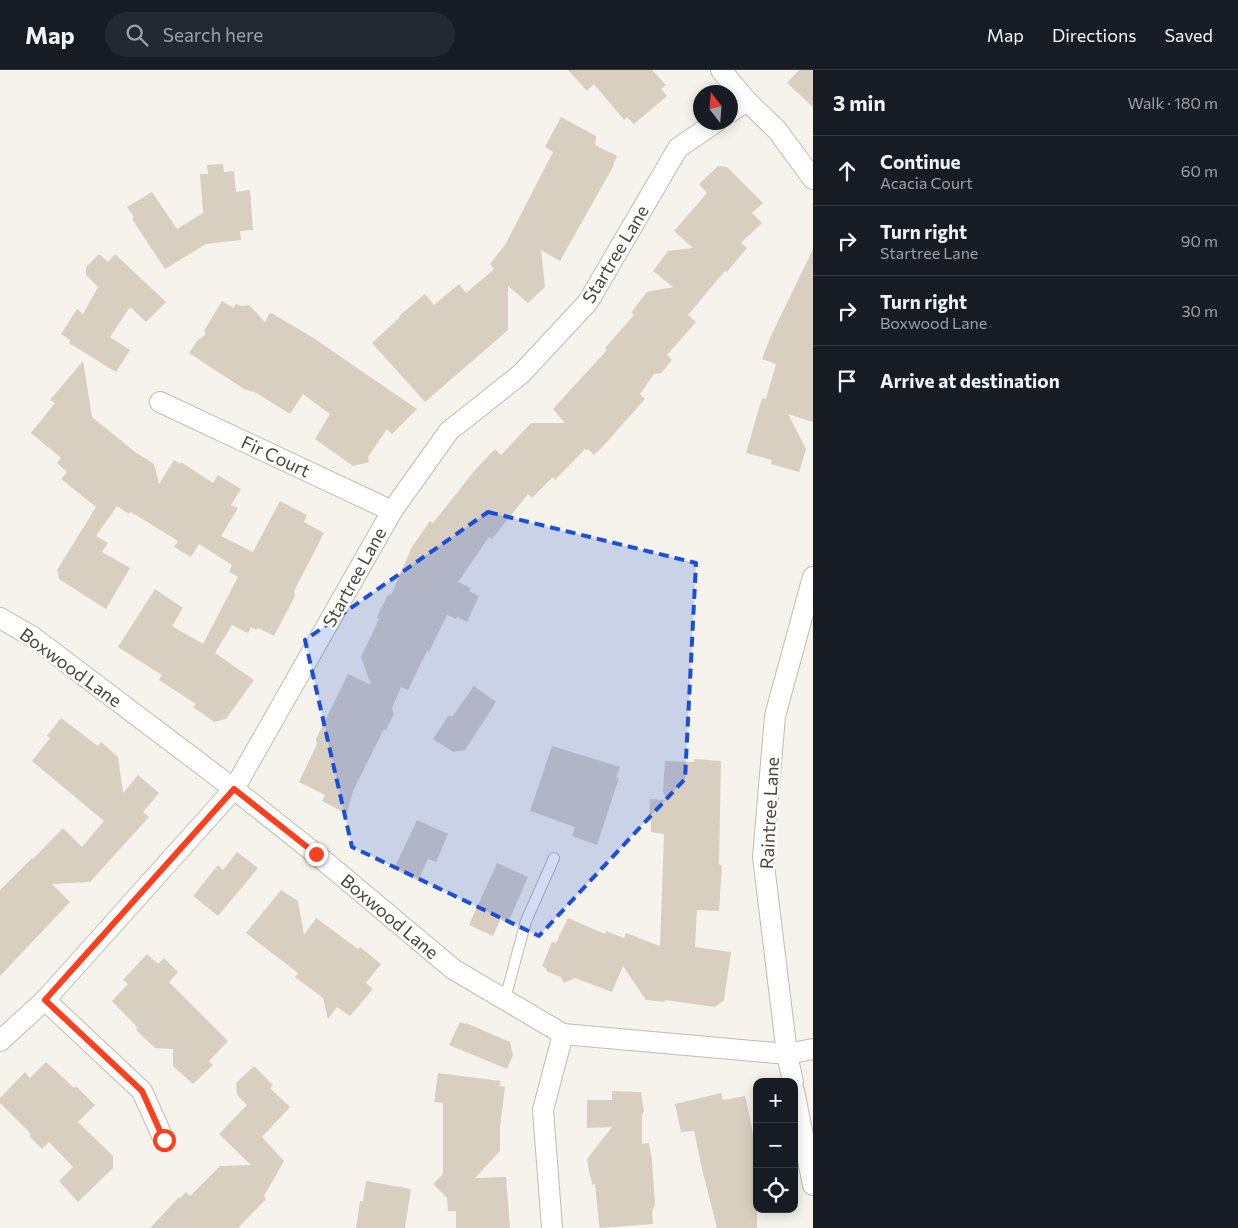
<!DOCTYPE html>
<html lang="en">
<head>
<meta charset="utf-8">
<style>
	:root { --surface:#171b24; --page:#242831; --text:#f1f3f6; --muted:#9ea1a6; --line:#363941 }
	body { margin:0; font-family:Commissioner,sans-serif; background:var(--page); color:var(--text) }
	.controls { position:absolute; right:15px; bottom:15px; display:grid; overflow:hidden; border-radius:10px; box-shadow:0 2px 12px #0003 }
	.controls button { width:45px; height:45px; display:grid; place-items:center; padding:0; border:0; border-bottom:1px solid var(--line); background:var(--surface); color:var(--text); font:25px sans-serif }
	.compass { position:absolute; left:693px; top:15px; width:45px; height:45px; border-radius:50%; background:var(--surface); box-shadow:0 2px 12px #0003; rotate:343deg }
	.stop { position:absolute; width:15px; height:15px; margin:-11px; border:4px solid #fc3f1d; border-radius:50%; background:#fff }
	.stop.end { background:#fc3f1d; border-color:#fff; box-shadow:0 1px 5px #0008 }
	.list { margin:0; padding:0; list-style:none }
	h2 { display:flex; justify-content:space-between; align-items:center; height:65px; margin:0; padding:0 20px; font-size:21px }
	h2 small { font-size:16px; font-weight:400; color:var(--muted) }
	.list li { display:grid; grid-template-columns:32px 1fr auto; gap:15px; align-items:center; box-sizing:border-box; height:70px; padding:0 20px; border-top:1px solid var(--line) }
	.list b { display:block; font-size:19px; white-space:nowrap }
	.list p { margin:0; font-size:16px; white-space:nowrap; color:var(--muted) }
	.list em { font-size:16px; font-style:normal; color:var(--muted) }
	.icon { flex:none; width:28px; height:28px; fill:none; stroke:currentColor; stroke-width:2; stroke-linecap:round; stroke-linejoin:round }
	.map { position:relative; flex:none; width:813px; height:1158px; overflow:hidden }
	header { display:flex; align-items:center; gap:30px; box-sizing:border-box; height:70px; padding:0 25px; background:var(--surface); border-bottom:1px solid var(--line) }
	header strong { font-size:24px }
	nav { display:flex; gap:28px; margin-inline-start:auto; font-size:18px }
	.search { width:350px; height:45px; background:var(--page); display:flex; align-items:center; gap:12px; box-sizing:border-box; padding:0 18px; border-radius:28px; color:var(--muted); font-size:19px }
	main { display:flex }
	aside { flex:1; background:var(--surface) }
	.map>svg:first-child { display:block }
	.building { fill:#d8cfc1 }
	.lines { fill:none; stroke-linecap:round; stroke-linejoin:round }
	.service-casing { stroke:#c2bbae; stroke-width:12 }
	.minor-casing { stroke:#c2bbae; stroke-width:22 }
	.service { stroke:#fff; stroke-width:10 }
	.minor { stroke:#fff; stroke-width:20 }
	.route { stroke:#fc3f1d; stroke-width:6 }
	.marked { fill:#1d4ed8; fill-opacity:0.2; stroke:#1d4ed8; stroke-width:4; stroke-dasharray:10 6; stroke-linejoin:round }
	.labels { text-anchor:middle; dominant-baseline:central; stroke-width:5; stroke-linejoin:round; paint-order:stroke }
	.street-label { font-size:18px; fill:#4b4439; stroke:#fff }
</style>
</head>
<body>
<header>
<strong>Map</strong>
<div class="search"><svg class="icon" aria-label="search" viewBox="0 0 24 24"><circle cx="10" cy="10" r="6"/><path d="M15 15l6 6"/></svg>Search here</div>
<nav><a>Map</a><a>Directions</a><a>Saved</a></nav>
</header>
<main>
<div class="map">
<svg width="813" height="1158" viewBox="0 0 813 1158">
	<rect width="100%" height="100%" fill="#f6f3ec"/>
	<g class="building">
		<path d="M568,0H652L666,15L661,19L667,26L634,54L627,47L624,50L594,14L587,21Z"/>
		<path d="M799,0H813V37L787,13Z"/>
		<path d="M561,47L596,66L595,75L617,86L613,95H614L560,191L541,180L545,217L528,233L508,216V260L425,332L372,273L400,247L399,246L425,224L434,235L459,214L466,223L494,199L490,194L505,175L553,82L545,77Z"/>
		<path d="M223,94L224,102L234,101L236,122L250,120L253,160L240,161L241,170L206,174L165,199L132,149L134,147L127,137L152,122L177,159L203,143L200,104H208L207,95Z"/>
		<path d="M718,96L727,97L763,133L752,143L762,153L741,173L747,178L727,202L725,201L688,245L696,252L667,285L672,290L661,303L654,304L640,324L645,329L606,373L594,385L588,379L587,381L585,379L555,410L553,407L532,428L528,424L492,469L489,467L458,512L471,518L469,521L479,526L467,552L457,547L456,549L447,545L429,582L427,581L408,620L401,617L392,638L394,644L386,660L384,659L353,721L347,744L322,731L325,725L299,712L317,674L316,669L348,604L371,615L361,587L379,549L377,548L380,540L389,524L391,525L412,477L430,451L433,453L475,400L495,379L501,385L531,353H565L553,339L607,280L605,278L634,245L631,243L636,236L647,222L673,217L653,201L668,181L693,178L674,161L707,123L699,114Z"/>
		<path d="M813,179V352L788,344L806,379L799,402L771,394L772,390L746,383L762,328L766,329L776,294L762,289L770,268Z"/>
		<path d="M99,184L108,192L115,184L166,232L146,252L130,237L110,267L130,280L116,302L69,273L70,270L61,264L77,239L83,244L98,217L86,205V197Z"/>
		<path d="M222,231L233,238L236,234L241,236L249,235L265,252L270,243L273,244L312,267L417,339L392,364L387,359L368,387L369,392L353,396L315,369L330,344L303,324L290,344L253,321L252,322L244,319L189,283L197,271L206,264L204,261Z"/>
		<path d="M83,291L92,347L135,382L154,394L159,414L174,390L180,394L181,392L213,413L218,405L241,419L231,435L238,438L221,466L253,482L280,431L307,445L304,452L324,463L294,521L295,526L274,566L258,558L256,560L251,557L248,563L232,555L215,583L254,610L226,649L214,652L193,637L196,634L159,610L162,605L118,577L155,519L183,538L172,556L203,574L238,507L229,502L232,495L199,474L191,487L174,477L178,471L131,442L129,444L117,436L96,466L108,473L102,482L130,498L106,539L59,509L57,500L96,437L61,409L67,402L57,393L61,388L31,363L55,333L50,330Z"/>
		<path d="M474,616L496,632L465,680L453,682L433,669L449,645L452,647Z"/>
		<path d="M61,648L98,676L101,672L118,687L123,723L138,705L159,723L143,742L149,747L90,812L52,814L70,832L0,906V820L32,788L33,789L63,758L82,777L104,751L32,691L50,668L47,666Z"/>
		<path d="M552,676L620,697L616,707L619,708L597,775L572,766L575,757L530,741Z"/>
		<path d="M694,689L721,691L719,794L722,796L719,841L697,840L695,877L731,882L724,930L715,937L665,930V932L646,930L623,896L612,922L575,908L564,913L561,907L546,901L547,899L542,896L552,872L556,873L568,848L605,864L606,861L624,868L626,863L660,876L664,764L651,762V750H649L650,729L666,730L663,721L665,691L694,692Z"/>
		<path d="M417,750L448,764L436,792L428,789L418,811L394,799Z"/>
		<path d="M237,782L258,798L218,846L193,826L218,795L223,800Z"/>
		<path d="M497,793L528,807L508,853L500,850L493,866L469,855Z"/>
		<path d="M281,820L298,831L304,865L316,848L358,879L360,877L381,894L366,913L373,919L350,946L337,937L328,949L323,928L295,907L298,903L246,863Z"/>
		<path d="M147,884L158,894L164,888L178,902L169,912L228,971L209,991L213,995L193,1014L173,996V979L155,978L136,960L138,958L112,931L128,914L123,910Z"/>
		<path d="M460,952L465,954L466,953L510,972L513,985L507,999L449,975Z"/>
		<path d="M46,992L74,1018L76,1016L95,1035L78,1052L113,1086V1098L78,1132L59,1111L73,1097L49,1072L42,1079L29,1066L31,1064L0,1033V1028L25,1002L30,1008Z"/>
		<path d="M254,996L273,1015L270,1018L290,1037L262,1067L284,1091L264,1126L266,1129L238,1158H150L179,1127L180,1128L186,1122L190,1126L220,1096L251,1095L219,1064L247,1035L237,1025L236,1013Z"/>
		<path d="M438,1003L501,1011L499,1016L505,1017L500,1057V1081L475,1108L506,1107L510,1158H456V1141H448L447,1128L433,1114L443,1104V1033L434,1032Z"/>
		<path d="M612,1021L641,1022L644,1042L642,1044V1074L649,1073L652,1090L655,1135L652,1141L653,1154L600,1158L599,1154L595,1114L592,1115L591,1107H590L587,1089L612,1057L587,1058V1030H612Z"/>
		<path d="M721,1023L723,1030L745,1026L747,1034L757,1084V1158H717L702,1099L694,1061L681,1062L675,1034Z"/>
		<path d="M366,1111L411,1119L405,1158H356L360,1131H363Z"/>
	</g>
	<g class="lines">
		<g class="service-casing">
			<path id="service" d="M505,929L526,851L554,788"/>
		</g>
		<g class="minor-casing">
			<g id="minor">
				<path d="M721,0L747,31L777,60L813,109"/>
				<path d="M730,42L747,31"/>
				<path d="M160,332L392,441"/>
				<path d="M0,548L33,567L234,719L316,784L453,899L563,964L787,984L813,979"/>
				<path d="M45,930L142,1021L164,1070"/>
				<path d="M0,971L45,930L234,719L392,441L449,361L521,304L588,232L678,78L716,52"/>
				<path d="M793,1012L787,984L763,787L775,646L813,507"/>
				<path d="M794,1021L813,1115"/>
				<path d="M552,1158L543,1040L563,964"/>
			</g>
		</g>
		<use href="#service" class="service"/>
		<use href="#minor" class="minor"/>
	</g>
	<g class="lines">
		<path class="route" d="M164,1070L142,1021L45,930L234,719L316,784"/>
	</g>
	<path class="marked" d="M488,442L696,493L685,709L539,866L352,777L305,570Z"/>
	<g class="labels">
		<g class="street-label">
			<text transform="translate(615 184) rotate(-59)">Startree Lane</text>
			<text transform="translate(276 386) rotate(25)">Fir Court</text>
			<text transform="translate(354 507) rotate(-61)">Startree Lane</text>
			<text transform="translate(71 597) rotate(36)">Boxwood Lane</text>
			<text transform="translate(769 743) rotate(-87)">Raintree Lane</text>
			<text transform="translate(390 846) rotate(40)">Boxwood Lane</text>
		</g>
	</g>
</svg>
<div class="controls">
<button>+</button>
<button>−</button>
<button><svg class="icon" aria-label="locate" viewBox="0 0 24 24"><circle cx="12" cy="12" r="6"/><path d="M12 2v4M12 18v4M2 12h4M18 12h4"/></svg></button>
</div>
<svg class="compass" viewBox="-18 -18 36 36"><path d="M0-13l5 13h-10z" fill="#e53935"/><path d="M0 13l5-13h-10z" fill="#9ea1a6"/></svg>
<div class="stop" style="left:164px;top:1070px"></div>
<div class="stop end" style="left:316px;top:784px"></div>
</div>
<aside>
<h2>3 min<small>Walk · 180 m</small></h2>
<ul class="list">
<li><svg class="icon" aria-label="ahead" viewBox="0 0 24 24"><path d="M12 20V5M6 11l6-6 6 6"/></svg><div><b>Continue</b><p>Acacia Court</p></div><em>60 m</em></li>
<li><svg class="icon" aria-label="right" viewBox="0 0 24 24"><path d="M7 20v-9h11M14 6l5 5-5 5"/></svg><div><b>Turn right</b><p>Startree Lane</p></div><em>90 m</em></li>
<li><svg class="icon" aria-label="right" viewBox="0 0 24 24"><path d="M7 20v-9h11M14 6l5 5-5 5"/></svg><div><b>Turn right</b><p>Boxwood Lane</p></div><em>30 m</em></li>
<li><svg class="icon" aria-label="arrive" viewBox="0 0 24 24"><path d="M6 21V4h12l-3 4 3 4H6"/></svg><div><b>Arrive at destination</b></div></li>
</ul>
</aside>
</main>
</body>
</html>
